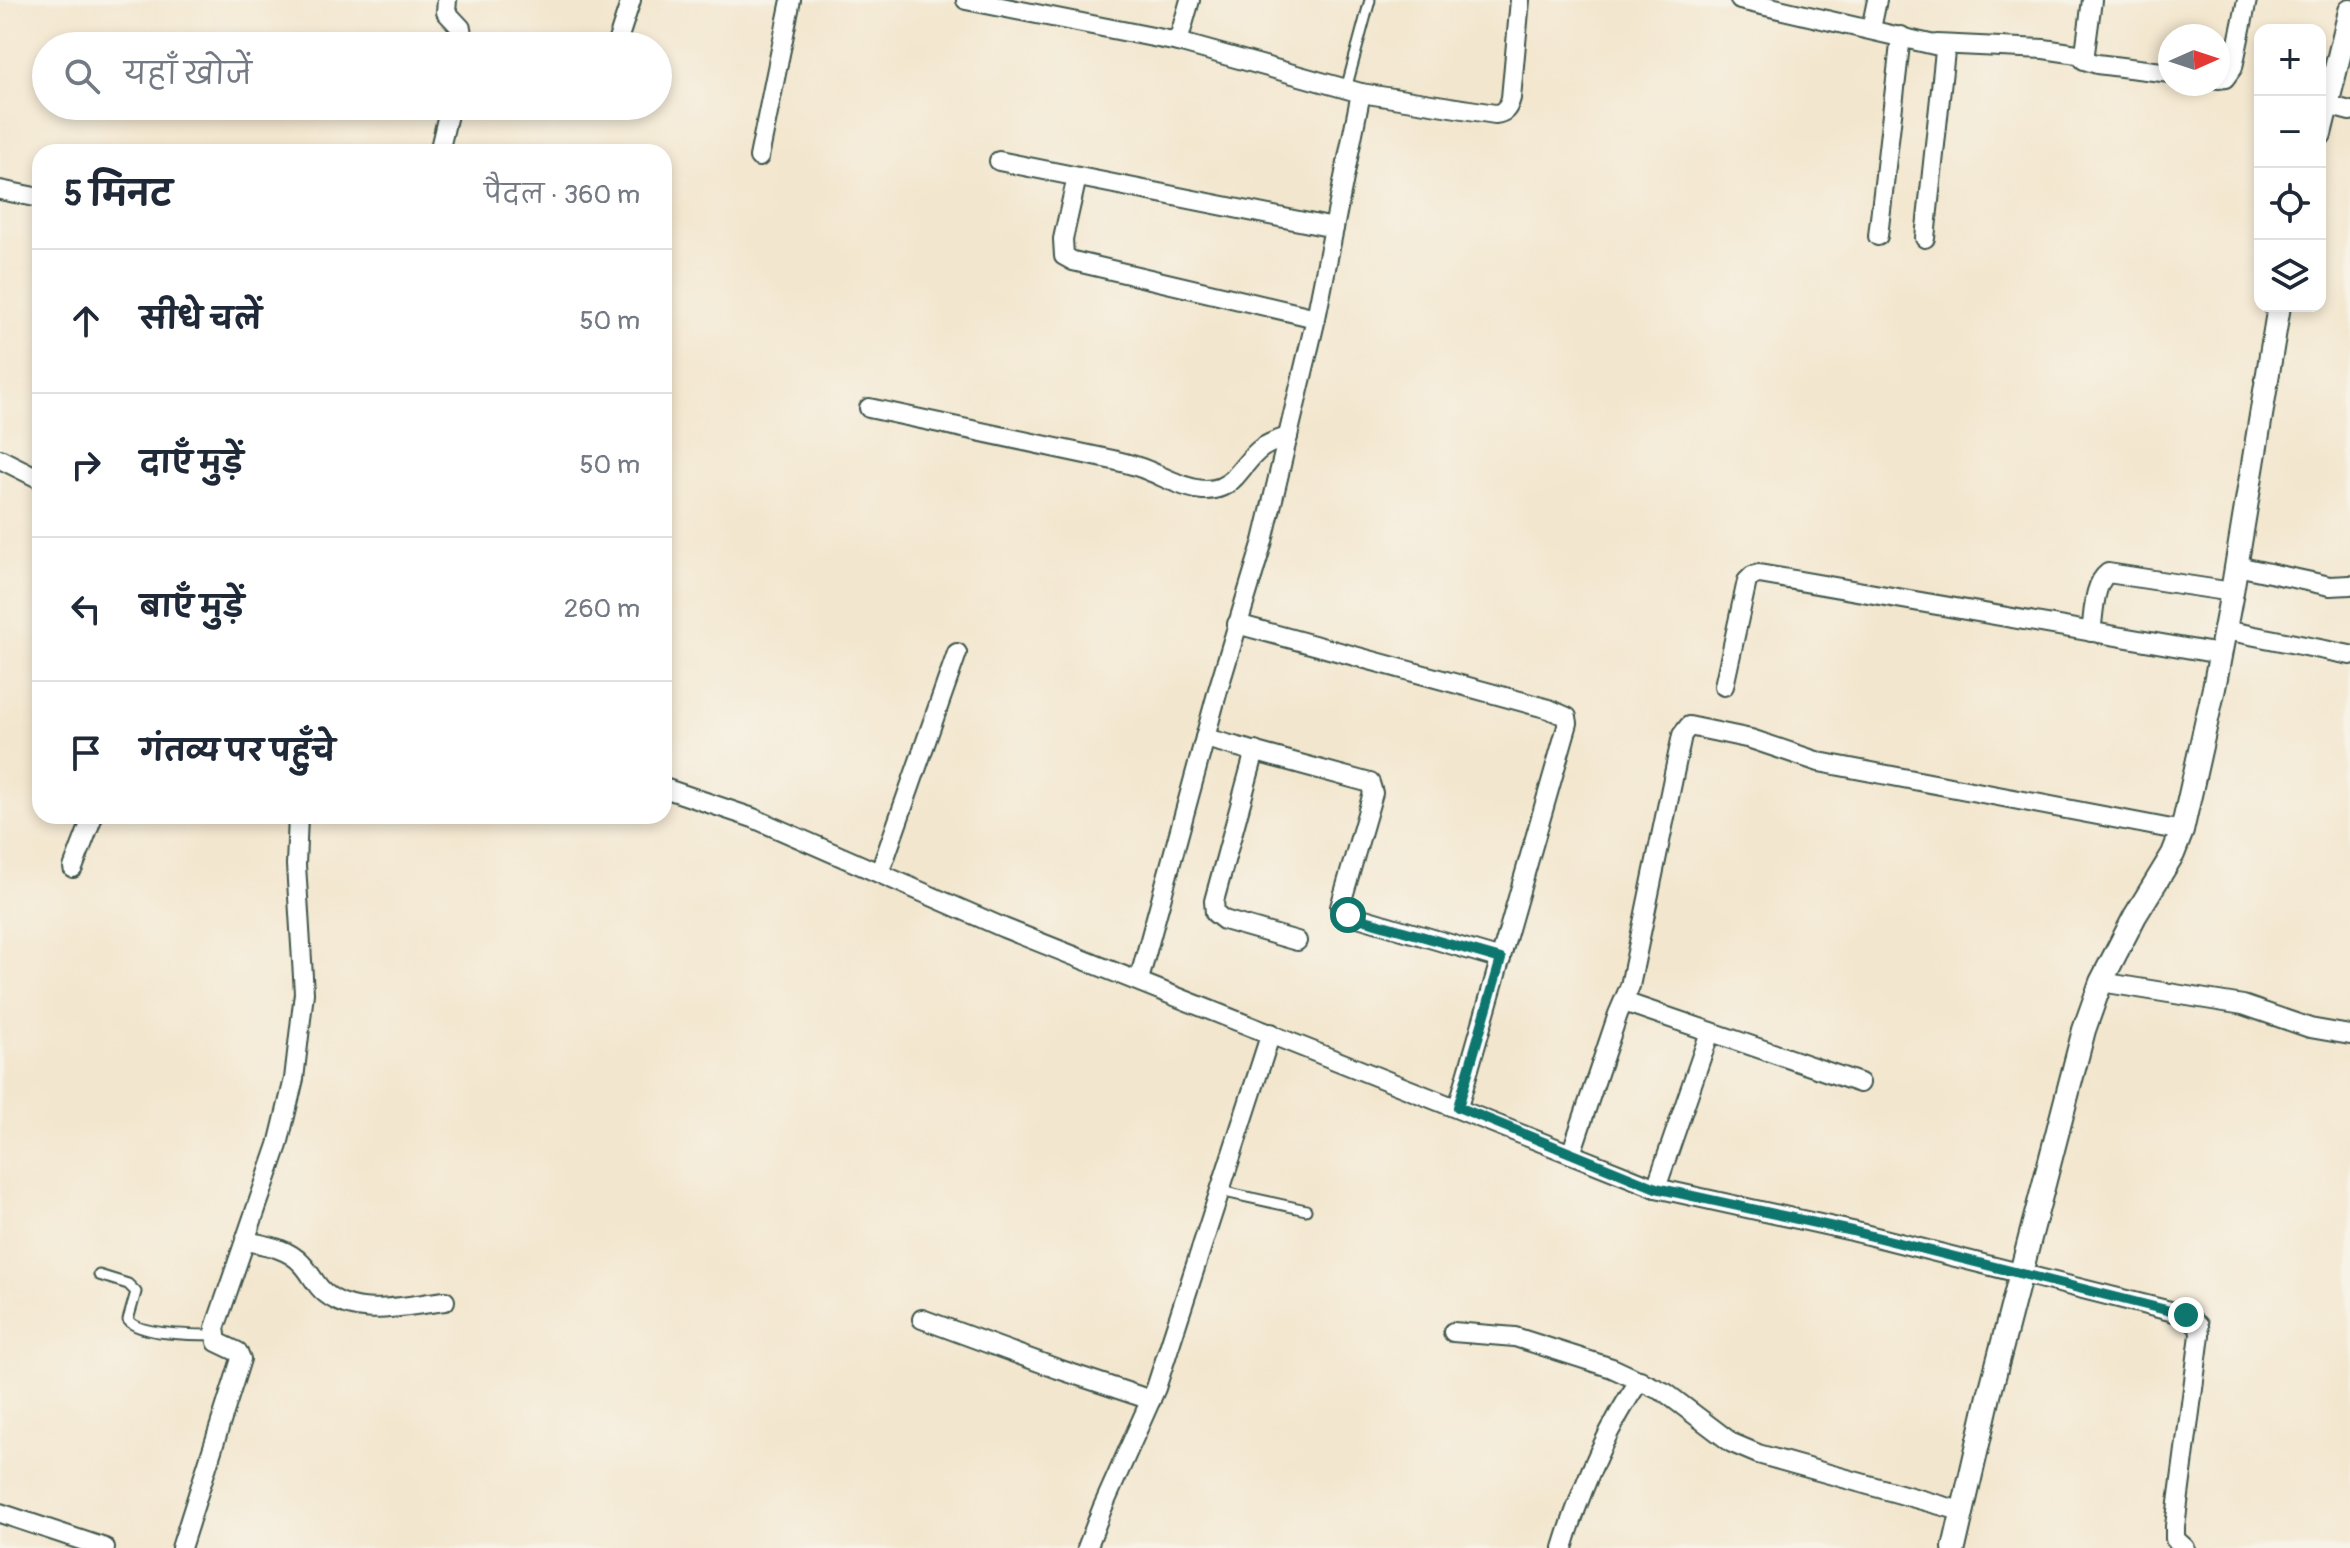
<!DOCTYPE html>
<html lang="hi">
<head>
<meta charset="utf-8">
<style>
	:root { --surface:#fff; --page:#f2f2f3; --text:#1f2937; --muted:#747a83; --line:#e0e1e3 }
	body { margin:0; font-family:Pangolin,"Playpen Sans Deva",sans-serif; background:var(--page); color:var(--text) }
	.controls { position:absolute; right:24px; top:24px; display:grid; overflow:hidden; border-radius:16px; box-shadow:0 4px 12px #0003 }
	.controls button { width:72px; height:72px; display:grid; place-items:center; padding:0; border:0; border-bottom:2px solid var(--line); background:var(--surface); color:var(--text); font:40px sans-serif }
	.compass { position:absolute; left:2158px; top:24px; width:72px; height:72px; border-radius:50%; background:var(--surface); box-shadow:0 4px 12px #0003; rotate:87deg }
	.stop { position:absolute; width:24px; height:24px; margin:-18px; border:6px solid #0f766e; border-radius:50%; background:#fff }
	.stop.end { background:#0f766e; border-color:#fff; box-shadow:0 2px 8px #0008 }
	.list { margin:0; padding:0; list-style:none }
	h2 { display:flex; justify-content:space-between; align-items:center; height:104px; margin:0; padding:0 32px; font-size:34px }
	h2 small { font-size:26px; font-weight:400; color:var(--muted) }
	.list li { display:grid; grid-template-columns:52px 1fr auto; gap:24px; align-items:center; box-sizing:border-box; height:144px; padding:0 32px; border-top:2px solid var(--line) }
	.list b { display:block; font-size:30px; white-space:nowrap }
	.list em { font-size:26px; font-style:normal; color:var(--muted) }
	.icon { flex:none; width:44px; height:44px; fill:none; stroke:currentColor; stroke-width:2; stroke-linecap:round; stroke-linejoin:round }
	.map { position:relative; flex:none; width:2350px; height:1548px; overflow:hidden }
	.search { position:absolute; background:var(--surface); box-shadow:0 4px 12px #0003; left:32px; top:32px; width:640px; height:88px; display:flex; align-items:center; gap:20px; box-sizing:border-box; padding:0 28px; border-radius:44px; color:var(--muted); font-size:30px }
	.panel { position:absolute; background:var(--surface); box-shadow:0 4px 12px #0003; left:32px; top:144px; width:640px; height:680px; border-radius:24px }
	.map>svg:first-child { display:block }
	.lines { fill:none; stroke-linecap:round; stroke-linejoin:round }
	.service-casing { stroke:#3f564b; stroke-width:13 }
	.minor-casing { stroke:#3f564b; stroke-width:22 }
	.tertiary-casing { stroke:#3f564b; stroke-width:26 }
	.service { stroke:#fff; stroke-width:9 }
	.minor { stroke:#fff; stroke-width:18 }
	.tertiary { stroke:#fff; stroke-width:22 }
	.route { stroke:#0f766e; stroke-width:10 }
</style>
</head>
<body>
<div class="map">
<svg width="2350" height="1548" viewBox="0 0 2350 1548">
	<rect width="100%" height="100%" fill="#f7f3e8"/>
	<filter id="ink" filterUnits="userSpaceOnUse"><feTurbulence type="fractalNoise" baseFrequency=".0125" numOctaves="2"/><feDisplacementMap in="SourceGraphic" scale="16" xChannelSelector="R" yChannelSelector="G"/><feConvolveMatrix kernelMatrix="1 2 1 2 8 2 1 2 1" color-interpolation-filters="sRGB"/></filter>
	<filter id="wash" filterUnits="userSpaceOnUse"><feTurbulence type="fractalNoise" baseFrequency=".006" numOctaves="4" result="noise"/><feDisplacementMap in="SourceGraphic" scale="32" xChannelSelector="R" yChannelSelector="G"/><feGaussianBlur stdDeviation="1.8" result="paint"/><feColorMatrix in="noise" values="0 0 0 0 0 0 0 0 0 0 0 0 0 0 0 0 0 1.4 0 .05"/><feComposite in="paint" operator="in"/></filter>
	<g filter="url(#wash)">
		<rect width="100%" height="100%" fill="#f3e6ce"/>
	</g>
	<g filter="url(#ink)">
		<g class="lines">
			<g class="service-casing">
				<g id="service">
					<path d="M1346,89L1370,0"/>
					<path d="M1220,1191L1306,1210"/>
					<path d="M99,1275L128,1284L136,1292L128,1320C139,1335 195,1335 215,1335"/>
				</g>
			</g>
			<g class="minor-casing">
				<g id="minor">
					<path d="M447,0L446,12L461,28L464,46"/>
					<path d="M966,0L1178,42L1361,93L1316,318L1263,541L1218,690L1139,980"/>
					<path d="M1740,0L1943,47L1945,51L1925,238"/>
					<path d="M2092,0L2084,60L2097,64L2170,73"/>
					<path d="M1871,29L1877,0"/>
					<path d="M1178,42L1190,0"/>
					<path d="M1937,44L2044,49L2084,55"/>
					<path d="M616,46L631,0"/>
					<path d="M2218,79L2225,78L2233,67L2247,0"/>
					<path d="M1361,93L1495,114C1505,113 1508,109 1511,98L1520,0"/>
					<path d="M2327,105L2350,111"/>
					<path d="M439,152L450,106"/>
					<path d="M759,157L791,0"/>
					<path d="M999,161L1334,228"/>
					<path d="M1077,177L1063,239L1064,256L1073,261L1316,318"/>
					<path d="M0,190L40,198"/>
					<path d="M1878,236L1901,36"/>
					<path d="M869,408L1113,460C1126,463 1138,466 1149,471C1176,482 1210,504 1235,477C1255,454 1256,446 1288,437"/>
					<path d="M0,459L40,479"/>
					<path d="M2237,566L2330,586L2350,585"/>
					<path d="M1237,624L1549,709L1567,717L1568,723L1458,1107"/>
					<path d="M2225,630L2350,655"/>
					<path d="M2091,632C2094,615 2093,584 2108,573L2232,592"/>
					<path d="M1724,686L1747,581L1752,576L1759,574L2220,654"/>
					<path d="M1205,738L1370,783L1373,793L1340,907L1341,912L1501,959"/>
					<path d="M1255,751L1214,901L1215,913L1224,920L1297,941"/>
					<path d="M664,788L753,818L1004,928L1656,1188L1852,1231L2186,1315L2199,1326L2200,1335L2175,1526V1539L2185,1548"/>
					<path d="M73,868L93,816"/>
					<path d="M880,872L957,653"/>
					<path d="M2101,982L2243,1005L2310,1028L2350,1035"/>
					<path d="M1624,1002L1860,1083"/>
					<path d="M1571,1154L1618,1014L1630,986L1682,735L1689,726L1751,739L1819,762L2182,831"/>
					<path d="M1656,1188L1710,1032"/>
					<path d="M246,1241C265,1245 288,1248 302,1264C311,1273 315,1285 325,1293C358,1320 407,1305 445,1301"/>
					<path d="M922,1319L1058,1369L1151,1400"/>
					<path d="M1453,1332L1515,1337L1612,1368L1666,1393L1732,1443L1758,1454L1961,1511"/>
					<path d="M0,1513L105,1548"/>
					<path d="M181,1548L241,1359L238,1352L217,1342L215,1328L278,1145L294,1079L304,993L296,865L298,816"/>
					<path d="M1087,1548L1102,1509L1156,1388L1271,1033"/>
					<path d="M1563,1548C1581,1489 1605,1431 1640,1380"/>
				</g>
			</g>
			<g class="tertiary-casing">
				<g id="tertiary">
					<path d="M2320,134L2350,11"/>
					<path d="M1954,1548L1989,1396L2084,1030L2101,982L2135,916L2173,854L2182,831L2214,688L2232,592L2279,306"/>
				</g>
			</g>
			<use href="#service" class="service"/>
			<use href="#minor" class="minor"/>
			<use href="#tertiary" class="tertiary"/>
		</g>
	</g>
	<g class="lines" filter="url(#ink)">
		<path class="route" d="M1348,915L1501,959L1458,1107L1656,1188L1852,1231L2186,1315"/>
	</g>
</svg>
<div class="controls">
<button>+</button>
<button>−</button>
<button><svg class="icon" aria-label="locate" viewBox="0 0 24 24"><circle cx="12" cy="12" r="6"/><path d="M12 2v4M12 18v4M2 12h4M18 12h4"/></svg></button>
<button><svg class="icon" aria-label="layers" viewBox="0 0 24 24"><path d="M12 4l9 5-9 5-9-5zM3 14l9 5 9-5"/></svg></button>
</div>
<svg class="compass" viewBox="-18 -18 36 36"><path d="M0-13l5 13h-10z" fill="#e53935"/><path d="M0 13l5-13h-10z" fill="#747a83"/></svg>
<div class="stop" style="left:1348px;top:915px"></div>
<div class="stop end" style="left:2186px;top:1315px"></div>
<div class="search"><svg class="icon" aria-label="search" viewBox="0 0 24 24"><circle cx="10" cy="10" r="6"/><path d="M15 15l6 6"/></svg>यहाँ खोजें</div>
<section class="panel">
<h2>5 मिनट<small>पैदल · 360 m</small></h2>
<ul class="list">
<li><svg class="icon" aria-label="ahead" viewBox="0 0 24 24"><path d="M12 20V5M6 11l6-6 6 6"/></svg><div><b>सीधे चलें</b></div><em>50 m</em></li>
<li><svg class="icon" aria-label="right" viewBox="0 0 24 24"><path d="M7 20v-9h11M14 6l5 5-5 5"/></svg><div><b>दाएँ मुड़ें</b></div><em>50 m</em></li>
<li><svg class="icon" aria-label="left" viewBox="0 0 24 24"><path d="M17 20v-9H6M10 6l-5 5 5 5"/></svg><div><b>बाएँ मुड़ें</b></div><em>260 m</em></li>
<li><svg class="icon" aria-label="arrive" viewBox="0 0 24 24"><path d="M6 21V4h12l-3 4 3 4H6"/></svg><div><b>गंतव्य पर पहुँचे</b></div></li>
</ul>
</section>
</div>
</body>
</html>
